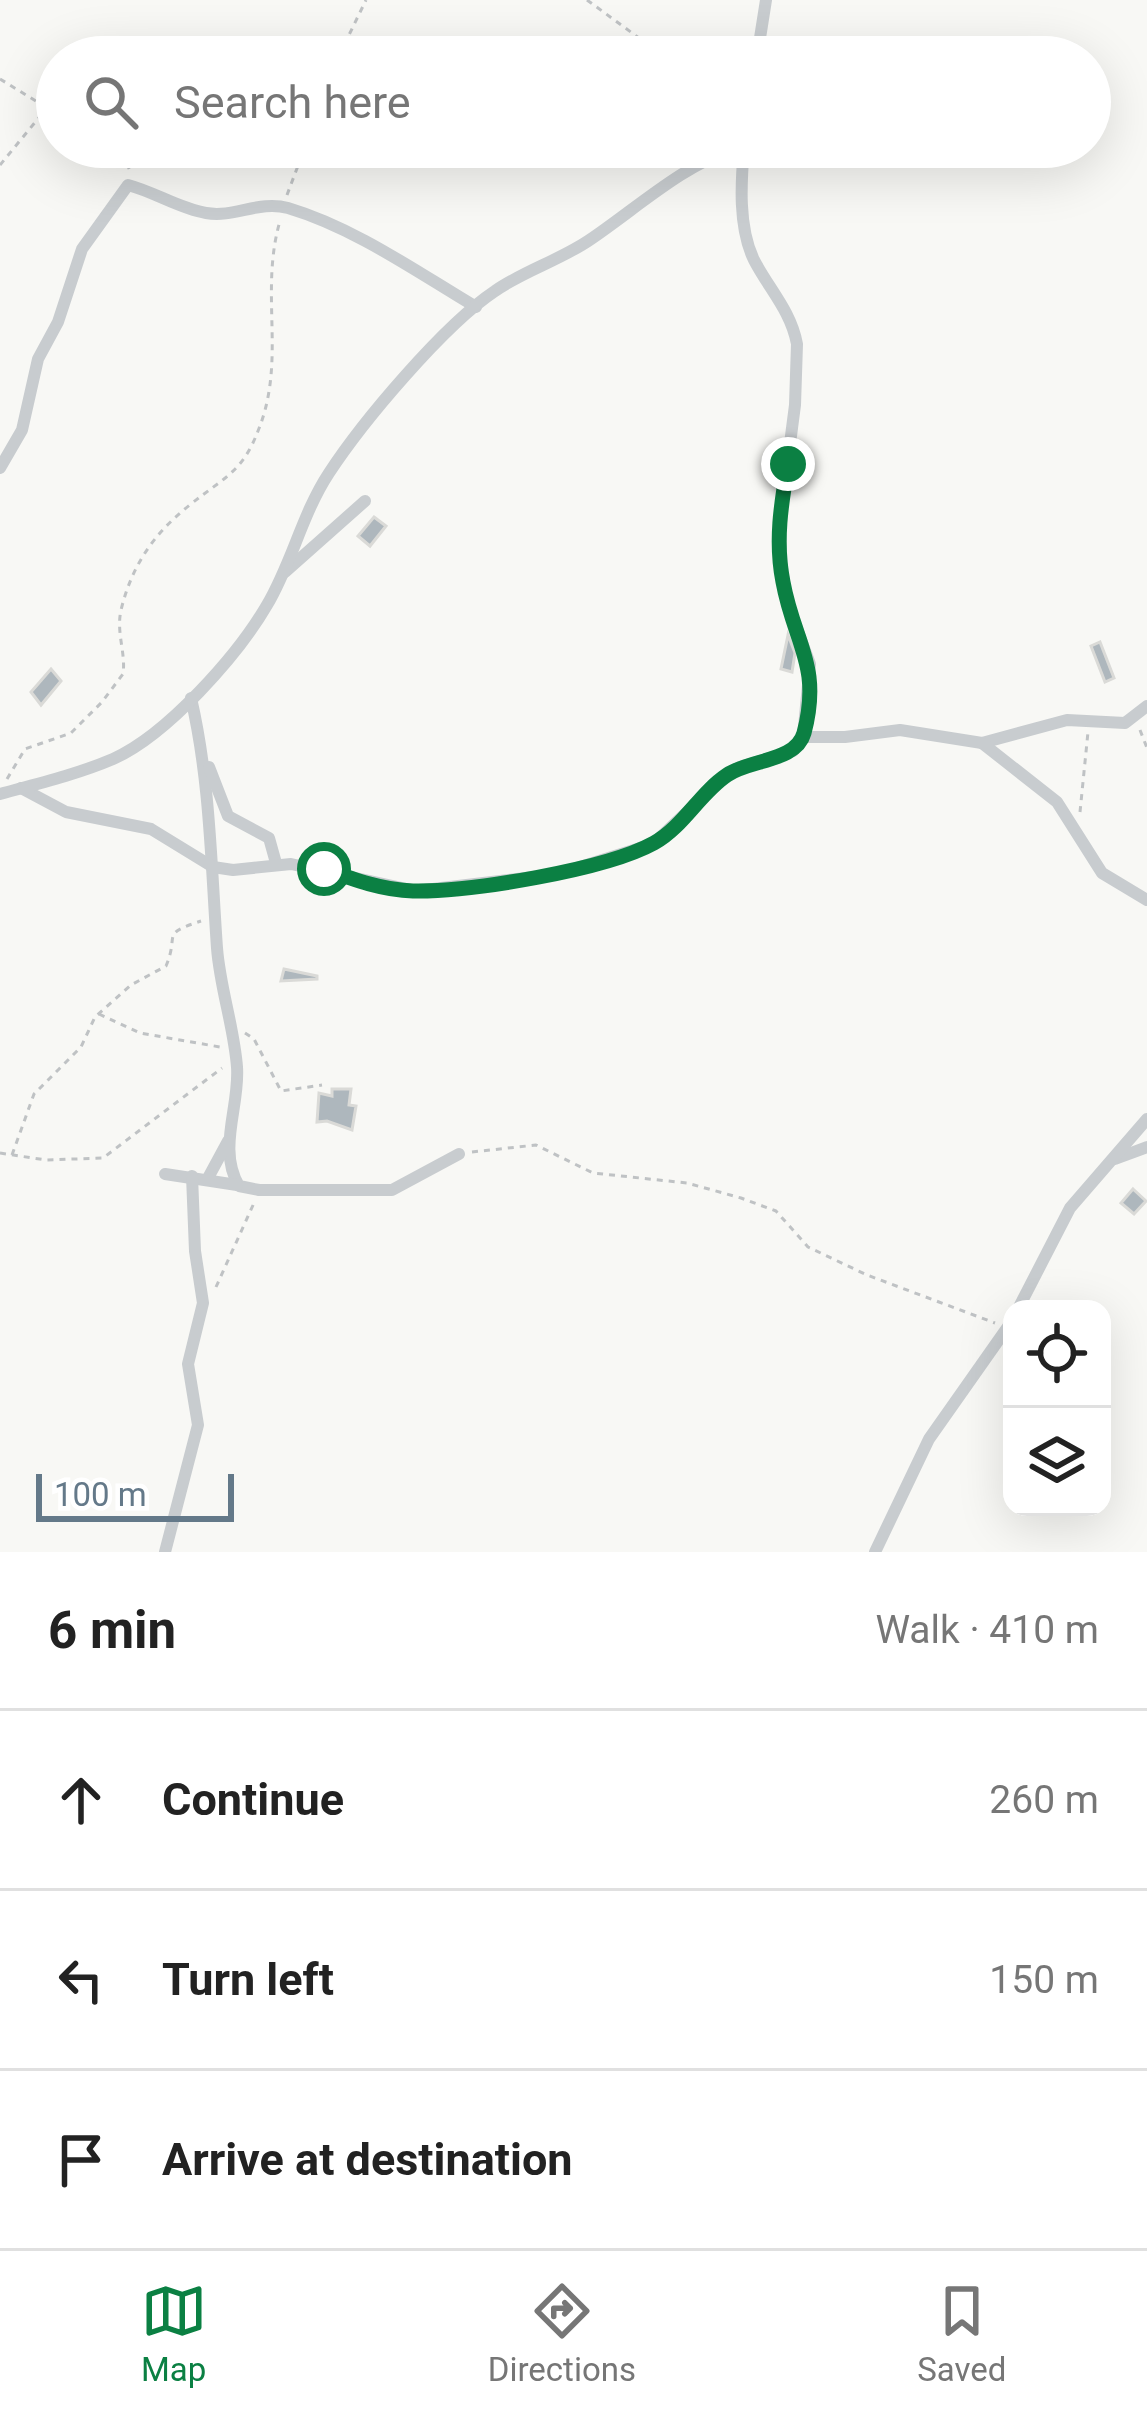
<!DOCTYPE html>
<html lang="en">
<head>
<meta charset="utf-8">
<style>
	:root { --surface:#fff; --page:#f6f6f6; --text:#222; --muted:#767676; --line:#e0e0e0; --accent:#0b8043 }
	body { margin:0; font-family:Roboto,sans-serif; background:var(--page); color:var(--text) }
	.controls { position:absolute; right:36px; bottom:36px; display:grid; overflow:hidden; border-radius:24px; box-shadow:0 12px 48px #0002 }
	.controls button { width:108px; height:108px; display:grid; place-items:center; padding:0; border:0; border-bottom:3px solid var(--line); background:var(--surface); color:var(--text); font:60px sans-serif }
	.scale { position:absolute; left:36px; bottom:30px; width:198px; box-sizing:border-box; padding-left:12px; border:6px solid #647989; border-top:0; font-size:33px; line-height:42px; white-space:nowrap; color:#647989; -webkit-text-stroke:9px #fff; paint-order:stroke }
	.stop { position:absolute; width:36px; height:36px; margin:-27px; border:9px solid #0b8043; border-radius:50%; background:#fff }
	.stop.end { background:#0b8043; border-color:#fff; box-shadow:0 3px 12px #0008 }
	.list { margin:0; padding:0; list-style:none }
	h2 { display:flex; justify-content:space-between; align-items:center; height:156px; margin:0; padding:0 48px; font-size:51px }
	h2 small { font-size:39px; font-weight:400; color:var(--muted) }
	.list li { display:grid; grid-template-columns:78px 1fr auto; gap:36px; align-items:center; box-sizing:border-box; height:180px; padding:0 48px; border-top:3px solid var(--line) }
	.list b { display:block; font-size:45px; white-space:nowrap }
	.list em { font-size:39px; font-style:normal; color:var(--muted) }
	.icon { flex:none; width:66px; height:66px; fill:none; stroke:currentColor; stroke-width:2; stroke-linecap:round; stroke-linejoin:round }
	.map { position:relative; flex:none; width:1147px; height:1552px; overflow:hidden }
	.search { position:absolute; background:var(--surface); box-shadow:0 12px 48px #0002; left:36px; right:36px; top:36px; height:132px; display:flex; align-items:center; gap:30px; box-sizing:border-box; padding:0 42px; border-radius:66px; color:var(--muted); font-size:45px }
	.sheet { height:696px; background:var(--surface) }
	nav { display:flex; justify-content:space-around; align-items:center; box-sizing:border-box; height:168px; border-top:3px solid var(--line); background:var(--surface); font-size:33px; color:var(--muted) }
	nav a { display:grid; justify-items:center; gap:6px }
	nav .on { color:var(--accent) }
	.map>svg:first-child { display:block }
	.building { fill:#aeb7bd; stroke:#dadad7; stroke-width:3 }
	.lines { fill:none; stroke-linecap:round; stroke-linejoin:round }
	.path { stroke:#bfc2c4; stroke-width:3; stroke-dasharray:6 6; stroke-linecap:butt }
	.street { stroke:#c8cccf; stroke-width:12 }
	.route { stroke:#0b8043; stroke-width:15 }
</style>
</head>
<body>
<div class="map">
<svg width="1147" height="1552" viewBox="0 0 1147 1552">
	<rect width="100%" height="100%" fill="#f8f8f5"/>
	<g class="building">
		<path d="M374,517L386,526L370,546L358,536Z"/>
		<path d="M788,635L795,653L792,672L781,669Z"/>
		<path d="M1100,642L1114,678L1105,682L1091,646Z"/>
		<path d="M51,669L61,681L41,705L31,692Z"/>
		<path d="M284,969L317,976V979L281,981Z"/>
		<path d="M332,1089H351L349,1105L356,1106L352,1130L327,1121L317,1122L319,1093L332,1096Z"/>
		<path d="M1133,1189L1146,1201L1134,1214L1121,1203Z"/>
	</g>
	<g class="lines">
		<g class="path">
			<path d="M587,0L665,57"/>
			<path d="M353,57L348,37L366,0"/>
			<path d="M0,79L57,114"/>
			<path d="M110,147L125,159L130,171"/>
			<path d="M0,165L46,109"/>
			<path d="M287,195L305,147"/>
			<path d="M1140,730L1147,748"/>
			<path d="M7,779L25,749L71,733L102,702L123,674C126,653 116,633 121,610C132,565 154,533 191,504C223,478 242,473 258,431C287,360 259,293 280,221"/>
			<path d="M1080,812L1088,732"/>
			<path d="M99,1014L140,1033L220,1047"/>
			<path d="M245,1033L254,1039L281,1091L322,1085"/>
			<path d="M472,1152L536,1145L593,1173L687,1183L741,1198L776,1211L808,1247L867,1275L995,1323"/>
			<path d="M0,1153L46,1160L103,1158L222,1068"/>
			<path d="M12,1155L34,1094L81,1047L95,1017L131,985L166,966C180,933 159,935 201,921"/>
			<path d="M216,1287L254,1203"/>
		</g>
		<g class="street">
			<path d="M757,57L766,0"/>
			<path d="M0,468L22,430L38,359L58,322L82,249L128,185C155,192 180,209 206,213C235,218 259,200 288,208C355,228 417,272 476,307"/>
			<path d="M285,572L365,501"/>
			<path d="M191,698C210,780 211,863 217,948C220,988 234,1027 237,1067C240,1106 217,1149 239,1186L259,1190H392L459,1154"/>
			<path d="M803,737H845L900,730L982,743L1067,720L1125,723L1147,706"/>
			<path d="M982,743L1057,802L1102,873L1147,900"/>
			<path d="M209,767L228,816L269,838L276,863"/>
			<path d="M21,788L66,812L151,829L213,867L233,870L291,864L416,891L558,874L653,844L725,776L740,767L793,751L803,737L810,664L786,599L778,536L795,405L797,344C791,311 769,289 754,260C738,227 741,182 744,147"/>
			<path d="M0,794C37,784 78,774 113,759C167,735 238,655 267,605C292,563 302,514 329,473C363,421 444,325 495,291C525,270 561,260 591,239C638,207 682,166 737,147"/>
			<path d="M1115,1159L1147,1147"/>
			<path d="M165,1174L237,1185"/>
			<path d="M208,1178L228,1141"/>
			<path d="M1018,1309L1070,1208L1147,1119"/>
			<path d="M165,1552L198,1425L188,1364L203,1303L195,1251L192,1176"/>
			<path d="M875,1552L929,1439L1012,1321"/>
		</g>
	</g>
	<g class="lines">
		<path class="route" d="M324,869C352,879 382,890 413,891C470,892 605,870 654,843C683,827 700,793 727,775C750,759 796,762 804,733C822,665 794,643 783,582C775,542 781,504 788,464"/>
	</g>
</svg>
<div class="controls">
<button><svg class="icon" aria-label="locate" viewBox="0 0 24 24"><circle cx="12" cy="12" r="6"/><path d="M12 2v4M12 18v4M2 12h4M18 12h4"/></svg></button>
<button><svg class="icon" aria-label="layers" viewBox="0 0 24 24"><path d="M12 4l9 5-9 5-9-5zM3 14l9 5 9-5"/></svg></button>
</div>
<div class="scale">100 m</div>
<div class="stop" style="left:324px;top:869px"></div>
<div class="stop end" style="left:788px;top:464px"></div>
<div class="search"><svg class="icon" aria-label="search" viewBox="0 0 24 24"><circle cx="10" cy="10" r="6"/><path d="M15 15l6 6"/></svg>Search here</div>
</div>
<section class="sheet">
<h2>6 min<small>Walk · 410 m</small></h2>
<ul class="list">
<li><svg class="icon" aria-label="ahead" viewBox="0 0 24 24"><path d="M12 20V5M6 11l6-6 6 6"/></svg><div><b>Continue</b></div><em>260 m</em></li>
<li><svg class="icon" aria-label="left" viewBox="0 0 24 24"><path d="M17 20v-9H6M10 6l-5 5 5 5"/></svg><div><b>Turn left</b></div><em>150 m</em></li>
<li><svg class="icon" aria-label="arrive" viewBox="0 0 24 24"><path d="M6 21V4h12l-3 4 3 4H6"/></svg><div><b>Arrive at destination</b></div></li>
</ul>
</section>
<nav>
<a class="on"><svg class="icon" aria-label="map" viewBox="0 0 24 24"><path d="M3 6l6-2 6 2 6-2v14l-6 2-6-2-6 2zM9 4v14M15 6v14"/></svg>Map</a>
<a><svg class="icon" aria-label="directions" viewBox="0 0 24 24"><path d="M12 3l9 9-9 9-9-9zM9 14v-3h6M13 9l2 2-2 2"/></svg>Directions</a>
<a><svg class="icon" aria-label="saved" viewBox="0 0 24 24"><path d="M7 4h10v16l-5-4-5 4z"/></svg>Saved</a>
</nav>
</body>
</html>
